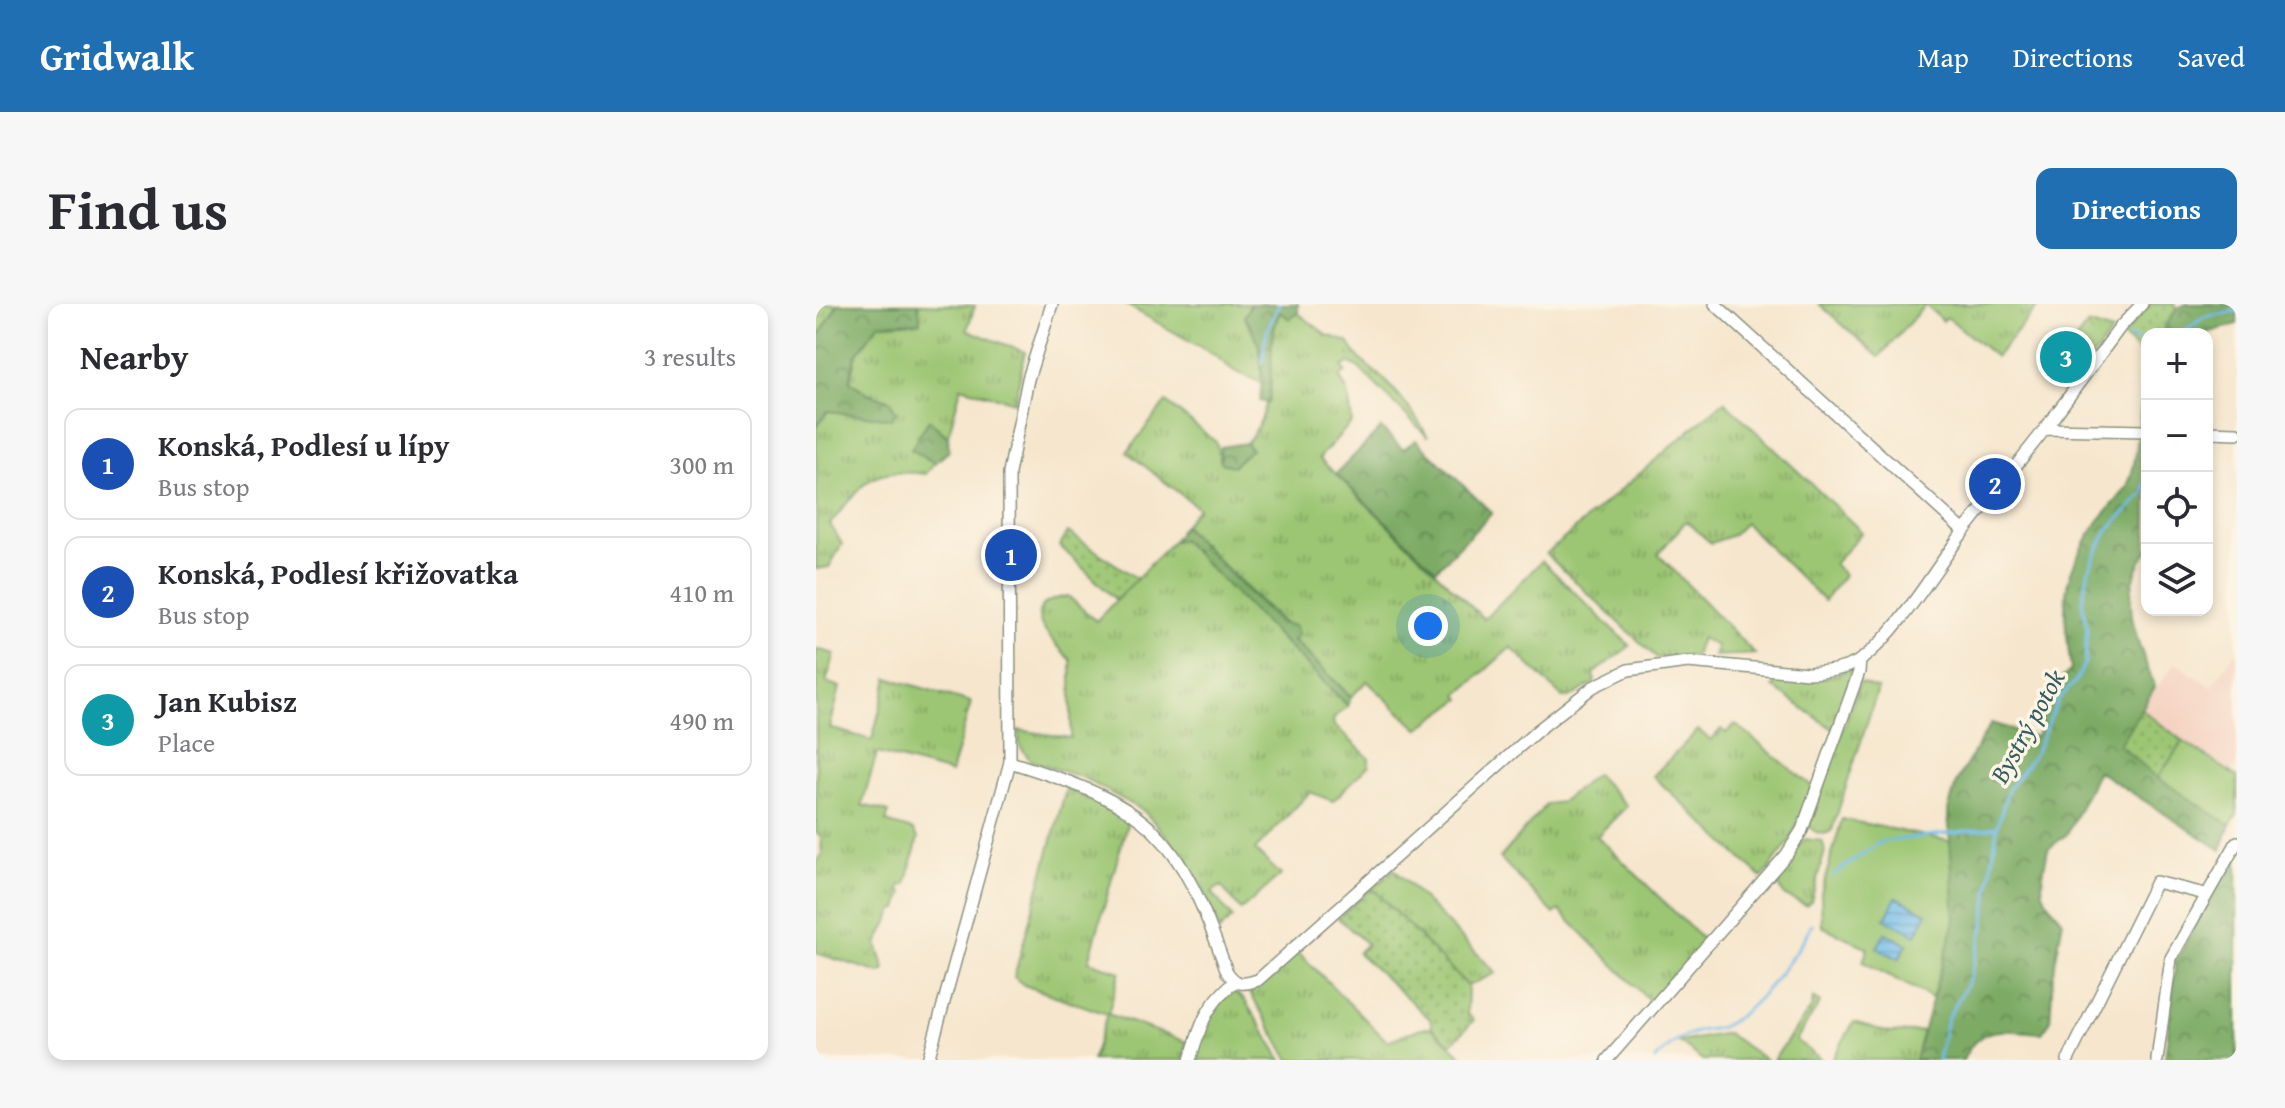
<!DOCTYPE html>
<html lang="en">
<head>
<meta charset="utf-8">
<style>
	:root { --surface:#fff; --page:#f7f7f7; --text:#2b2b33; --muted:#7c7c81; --line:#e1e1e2; --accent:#1f6fb2 }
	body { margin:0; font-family:"Gentium Book Plus",serif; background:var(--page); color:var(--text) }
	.controls { position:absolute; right:24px; top:24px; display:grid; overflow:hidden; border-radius:16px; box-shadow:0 4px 12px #0003 }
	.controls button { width:72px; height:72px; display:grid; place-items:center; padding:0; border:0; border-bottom:2px solid var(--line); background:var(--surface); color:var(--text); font:40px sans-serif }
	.you { position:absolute; left:612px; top:322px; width:28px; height:28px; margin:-20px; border:6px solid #fff; border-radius:50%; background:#1a73e8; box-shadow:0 0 0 12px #1a73e833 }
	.badge { display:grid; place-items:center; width:52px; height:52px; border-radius:50%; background:var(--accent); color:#fff; font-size:26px; font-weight:700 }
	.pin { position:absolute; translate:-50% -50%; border:4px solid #fff; box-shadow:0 2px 8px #0006 }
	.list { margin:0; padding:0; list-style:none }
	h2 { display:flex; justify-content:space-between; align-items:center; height:104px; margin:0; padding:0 32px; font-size:34px }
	h2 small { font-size:26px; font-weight:400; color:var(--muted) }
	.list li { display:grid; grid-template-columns:52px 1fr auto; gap:24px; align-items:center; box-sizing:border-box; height:112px; margin:0 16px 16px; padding:0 16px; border:2px solid var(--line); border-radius:16px }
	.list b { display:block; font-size:30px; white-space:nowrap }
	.list p { margin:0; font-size:26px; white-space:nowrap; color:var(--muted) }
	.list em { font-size:26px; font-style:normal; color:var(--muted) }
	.icon { flex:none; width:44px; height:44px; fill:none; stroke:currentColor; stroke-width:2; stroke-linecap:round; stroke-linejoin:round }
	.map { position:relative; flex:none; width:1421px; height:756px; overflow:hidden; border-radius:16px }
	header { display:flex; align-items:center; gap:48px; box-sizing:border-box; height:112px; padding:0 40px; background:var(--accent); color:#fff }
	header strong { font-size:38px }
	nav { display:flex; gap:44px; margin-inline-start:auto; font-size:28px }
	.intro { display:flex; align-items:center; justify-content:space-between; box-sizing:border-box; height:192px; padding:0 48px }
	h1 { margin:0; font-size:56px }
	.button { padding:20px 36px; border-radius:16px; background:var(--accent); color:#fff; font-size:28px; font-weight:700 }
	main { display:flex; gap:48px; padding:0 48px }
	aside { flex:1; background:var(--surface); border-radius:16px; box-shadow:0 4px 12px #0003 }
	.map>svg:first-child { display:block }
	.built { fill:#f5d3c2 }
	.grass { fill:url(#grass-tufts); stroke:#5e8254; stroke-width:2 }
	.forest { fill:url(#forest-crowns); stroke:#4e744c; stroke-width:2 }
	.park { fill:url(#park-crowns); stroke:#5e8254; stroke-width:2 }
	.garden { fill:url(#garden-dots); stroke:#5e8254; stroke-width:2 }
	.pitch { fill:#9cc673; stroke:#5e8254; stroke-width:2 }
	.water { fill:url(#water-rules); stroke:#4a7d90; stroke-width:2 }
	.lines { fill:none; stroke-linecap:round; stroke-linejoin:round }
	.stream { stroke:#74bdec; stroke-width:3 }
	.minor-casing { stroke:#8a9280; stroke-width:14 }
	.minor { stroke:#fff; stroke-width:11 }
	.labels { text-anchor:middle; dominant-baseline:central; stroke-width:7; stroke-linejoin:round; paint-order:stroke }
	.water-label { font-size:26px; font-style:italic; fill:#345d62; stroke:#fcf5e5 }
</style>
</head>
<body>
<header>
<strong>Gridwalk</strong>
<nav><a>Map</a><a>Directions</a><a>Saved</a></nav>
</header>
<div class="intro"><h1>Find us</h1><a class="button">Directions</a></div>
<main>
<aside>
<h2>Nearby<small>3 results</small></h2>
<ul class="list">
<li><span class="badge" style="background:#1a4fb4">1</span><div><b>Konská, Podlesí u lípy</b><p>Bus stop</p></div><em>300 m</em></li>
<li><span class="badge" style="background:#1a4fb4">2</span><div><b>Konská, Podlesí křižovatka</b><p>Bus stop</p></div><em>410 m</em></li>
<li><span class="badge" style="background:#0f9aa8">3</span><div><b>Jan Kubisz</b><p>Place</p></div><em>490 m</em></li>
</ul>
</aside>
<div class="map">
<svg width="1421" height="756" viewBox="0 0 1421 756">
	<defs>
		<pattern id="grass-tufts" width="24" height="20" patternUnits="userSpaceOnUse" patternTransform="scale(2)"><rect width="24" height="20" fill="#9cc673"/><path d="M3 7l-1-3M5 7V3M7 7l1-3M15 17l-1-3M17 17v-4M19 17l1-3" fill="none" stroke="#7fa25f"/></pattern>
		<pattern id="forest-crowns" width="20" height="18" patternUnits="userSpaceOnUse" patternTransform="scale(2)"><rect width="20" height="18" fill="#7dab65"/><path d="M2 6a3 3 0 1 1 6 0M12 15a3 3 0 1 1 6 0" fill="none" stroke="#668c54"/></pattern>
		<pattern id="park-crowns" width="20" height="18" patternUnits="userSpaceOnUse" patternTransform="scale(2)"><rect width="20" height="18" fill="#9cc673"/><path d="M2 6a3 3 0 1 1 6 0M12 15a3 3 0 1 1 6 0" fill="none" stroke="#7fa25f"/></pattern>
		<pattern id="garden-dots" width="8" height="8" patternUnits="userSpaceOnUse" patternTransform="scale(2)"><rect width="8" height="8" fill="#9cc673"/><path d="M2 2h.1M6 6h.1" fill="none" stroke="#7fa25f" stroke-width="1.8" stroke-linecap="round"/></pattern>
		<pattern id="water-rules" width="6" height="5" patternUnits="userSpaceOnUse" patternTransform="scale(2)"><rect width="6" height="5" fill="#74bdec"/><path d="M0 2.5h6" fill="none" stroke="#5f9bc0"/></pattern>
	</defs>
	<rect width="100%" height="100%" fill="#fcf5e5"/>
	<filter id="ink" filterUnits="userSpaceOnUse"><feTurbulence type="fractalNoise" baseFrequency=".0125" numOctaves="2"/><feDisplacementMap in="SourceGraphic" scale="16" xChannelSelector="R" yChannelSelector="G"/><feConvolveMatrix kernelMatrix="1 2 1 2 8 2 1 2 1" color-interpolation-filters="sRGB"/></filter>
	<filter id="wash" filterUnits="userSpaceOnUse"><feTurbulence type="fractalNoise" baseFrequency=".006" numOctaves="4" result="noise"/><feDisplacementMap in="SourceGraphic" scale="32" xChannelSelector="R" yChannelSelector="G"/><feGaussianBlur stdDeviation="1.8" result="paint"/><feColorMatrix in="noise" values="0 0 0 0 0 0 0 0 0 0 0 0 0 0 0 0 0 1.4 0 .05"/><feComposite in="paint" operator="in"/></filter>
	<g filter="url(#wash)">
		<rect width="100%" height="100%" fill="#f6e6cd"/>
		<path class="built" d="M1421,346V458L1414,469L1325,405L1359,359L1396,383Z"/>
		<g class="grass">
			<path d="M0,0H22L0,37Z"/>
			<path d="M102,0L159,2L151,26L209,48L199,98L145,83L132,133L113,116L96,146L119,159L110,170C52,163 49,178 14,220L26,240L13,263L0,265V123L12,107L74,97L49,88L34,77L39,52L63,20L104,18Z"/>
			<path d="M309,0H435L428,13L443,38L446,79L418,67L398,51Z"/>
			<path d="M1003,0H1224L1180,53L1131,13L1127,17L1109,1L1063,53Z"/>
			<path d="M464,8L474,15L482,9L511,31L532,38C542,57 556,64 571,78C587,95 601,113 612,133L542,63L533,59L526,63L530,67L524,74L532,88L536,118L503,154L668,315L726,257L814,342L777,370L779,378L753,394H747L695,343L642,391L645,395L602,425L551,377L535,393L477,335L470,322L367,222L382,204L311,148L350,98L400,138L405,159L435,146L430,139C466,101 444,51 464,8Z"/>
			<path d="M908,97L1046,228L1018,260L1028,271L1008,297L929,219L917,231L895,239L870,217L842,250L939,350L898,352L901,342L885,334L879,352L841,354L730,250Z"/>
			<path d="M366,236L532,402L518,414L517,420L553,454V461L517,497L494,488L439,546L465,571L425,606L405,582L396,588L416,614L403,627L387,584L366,550L328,507L268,474L215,457L204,442L202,426L255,434V356C234,334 196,301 252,292L280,317L357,237Z"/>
			<path d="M0,345L19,350L10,378L24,383L14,424L56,436L72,374L155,398L135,469L61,449L46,501L73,508L70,518L97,526L102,534L90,581H85L84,586L87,588L82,605L78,606L61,640L69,666L64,669L0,649V558L6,550L5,533L0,529Z"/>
			<path d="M1035,365L1039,368L1018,426L957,383L965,374H1008Z"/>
			<path d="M1044,378L1062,385L1016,526C1008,533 996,529 993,520Z"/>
			<path d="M919,420L997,483L974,537L946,574L837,472L882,426L895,436L905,425L910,429Z"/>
			<path d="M780,470L811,502L781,532L890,639L836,699L743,606L738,610L684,554L731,500L745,498Z"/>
			<path d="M250,485L313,513L273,657L304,668L292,710L374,739L368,756H276L291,710L208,681L198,673Z"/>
			<path d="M988,535L1006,537L1009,547L995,597L990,601L969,592L962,580L964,566Z"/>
			<path d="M578,565L680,669L652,682L556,585Z"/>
			<path d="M482,648L571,737L605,724H616L651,756H474L432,686L445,680Z"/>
			<path d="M419,688L429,697L466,756H377C384,734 395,696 419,688Z"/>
			<path d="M997,694L1004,699L980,736L1006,756H957L996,703Z"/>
			<path d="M1038,718L1074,729L1107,727L1099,756H1016Z"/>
			<path d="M911,729L950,756H887L863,738Z"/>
		</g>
		<g class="forest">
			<path d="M22,0H102L104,18L63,20L39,52L34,77L49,88L74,97L80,108L75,115L12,107L0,123V37Z"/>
			<path d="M435,0H482V9L474,15L464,8C449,38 460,68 452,99L444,97C447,68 448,36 428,13Z"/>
			<path d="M1371,0H1421V20L1388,30H1345L1361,4Z"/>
			<path d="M1331,70V248C1299,292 1322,338 1339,383L1304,441L1342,474L1414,521L1405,546L1282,467L1251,530L1232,545C1225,582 1219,588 1247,616L1237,670L1234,718L1226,729C1189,727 1164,718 1147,756H1099L1139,617L1132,506L1141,477L1175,419L1221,433L1233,386L1255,366C1247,298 1241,279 1281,219C1290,206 1306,194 1312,180C1326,146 1320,105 1331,70Z"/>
			<path d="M113,116L132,133L133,147L119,159L95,145Z"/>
			<path d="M565,124L587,145L600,136L676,209L620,266L520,170Z"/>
			<path d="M430,139L435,145L417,162L405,159L404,143Z"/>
			<path d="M367,222L464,319L480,322L482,331L477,336L535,393L532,402L366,236L357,237Z"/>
			<path d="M1421,544V756H1349L1360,656Z"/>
		</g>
		<path class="park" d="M1272,20L1296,28L1257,78L1230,74Z"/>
		<g class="garden">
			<path d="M1334,0H1358L1361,4L1345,30H1331V55L1306,32Z"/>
			<path d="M252,228L321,275L300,296L244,242Z"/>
			<path d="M1325,405L1367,437L1342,474L1303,441Z"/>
			<path d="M556,584L652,682L651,710L658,716L635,740L616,724L614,715L542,649L551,640L522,614Z"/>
		</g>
		<g class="pitch">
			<path d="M1367,437L1421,473V510L1414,521L1342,474Z"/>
			<path d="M1026,515L1134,537L1139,617L1116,694L1047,658L1052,644L1006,622L1005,589Z"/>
		</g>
		<g class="water">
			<path d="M1080,593L1111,609L1100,631L1069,615Z"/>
			<path d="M1069,629L1091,640L1083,655L1061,644Z"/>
		</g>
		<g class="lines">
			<g class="stream">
				<path d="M1365,30L1388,13L1421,7"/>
				<path d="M1313,32L1331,41"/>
				<path d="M446,58L450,30L463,0"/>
				<path d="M1017,571L1064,538L1181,523"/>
				<path d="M839,756C850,744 863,733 880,728C888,725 897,726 905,723C939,708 980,652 996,620"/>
				<path d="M1122,756L1131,715L1154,675L1168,622L1181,523L1192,486L1220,448L1242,396L1260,377L1269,358L1271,324L1266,298L1273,264L1291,227L1329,188L1331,166"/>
			</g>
		</g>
	</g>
	<g filter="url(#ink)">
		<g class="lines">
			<g class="minor-casing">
				<g id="minor">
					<path d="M899,0L1148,227L1229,125L1331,127"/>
					<path d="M1229,125L1305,22L1326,0"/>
					<path d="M1391,128L1421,129"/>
					<path d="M194,458C336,502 362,528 411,668C421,682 427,681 442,676L722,426L777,383L812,366L872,358L992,369C1009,368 1031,366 1046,355C1084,326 1118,266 1148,227"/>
					<path d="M112,756L194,458L193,169L212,75L236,0"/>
					<path d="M374,756C385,720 389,703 418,678"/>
					<path d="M791,756L971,550L986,526L1043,368L1044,356"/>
					<path d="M1252,756L1340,578L1389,590"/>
					<path d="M1341,756L1355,654L1421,538"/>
				</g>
			</g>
			<use href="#minor" class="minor"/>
		</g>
	</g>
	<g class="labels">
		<g class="water-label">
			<text transform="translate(1211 422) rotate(-61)">Bystrý potok</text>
		</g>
	</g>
</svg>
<div class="controls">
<button>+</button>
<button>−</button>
<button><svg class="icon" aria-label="locate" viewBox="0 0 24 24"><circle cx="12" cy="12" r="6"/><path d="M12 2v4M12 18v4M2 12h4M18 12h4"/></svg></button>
<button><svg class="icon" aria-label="layers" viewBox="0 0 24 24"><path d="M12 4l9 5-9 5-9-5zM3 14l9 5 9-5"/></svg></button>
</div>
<div class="you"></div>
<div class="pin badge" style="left:195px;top:251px;background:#1a4fb4">1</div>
<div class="pin badge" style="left:1179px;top:180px;background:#1a4fb4">2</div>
<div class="pin badge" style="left:1250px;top:53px;background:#0f9aa8">3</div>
</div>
</main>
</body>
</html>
